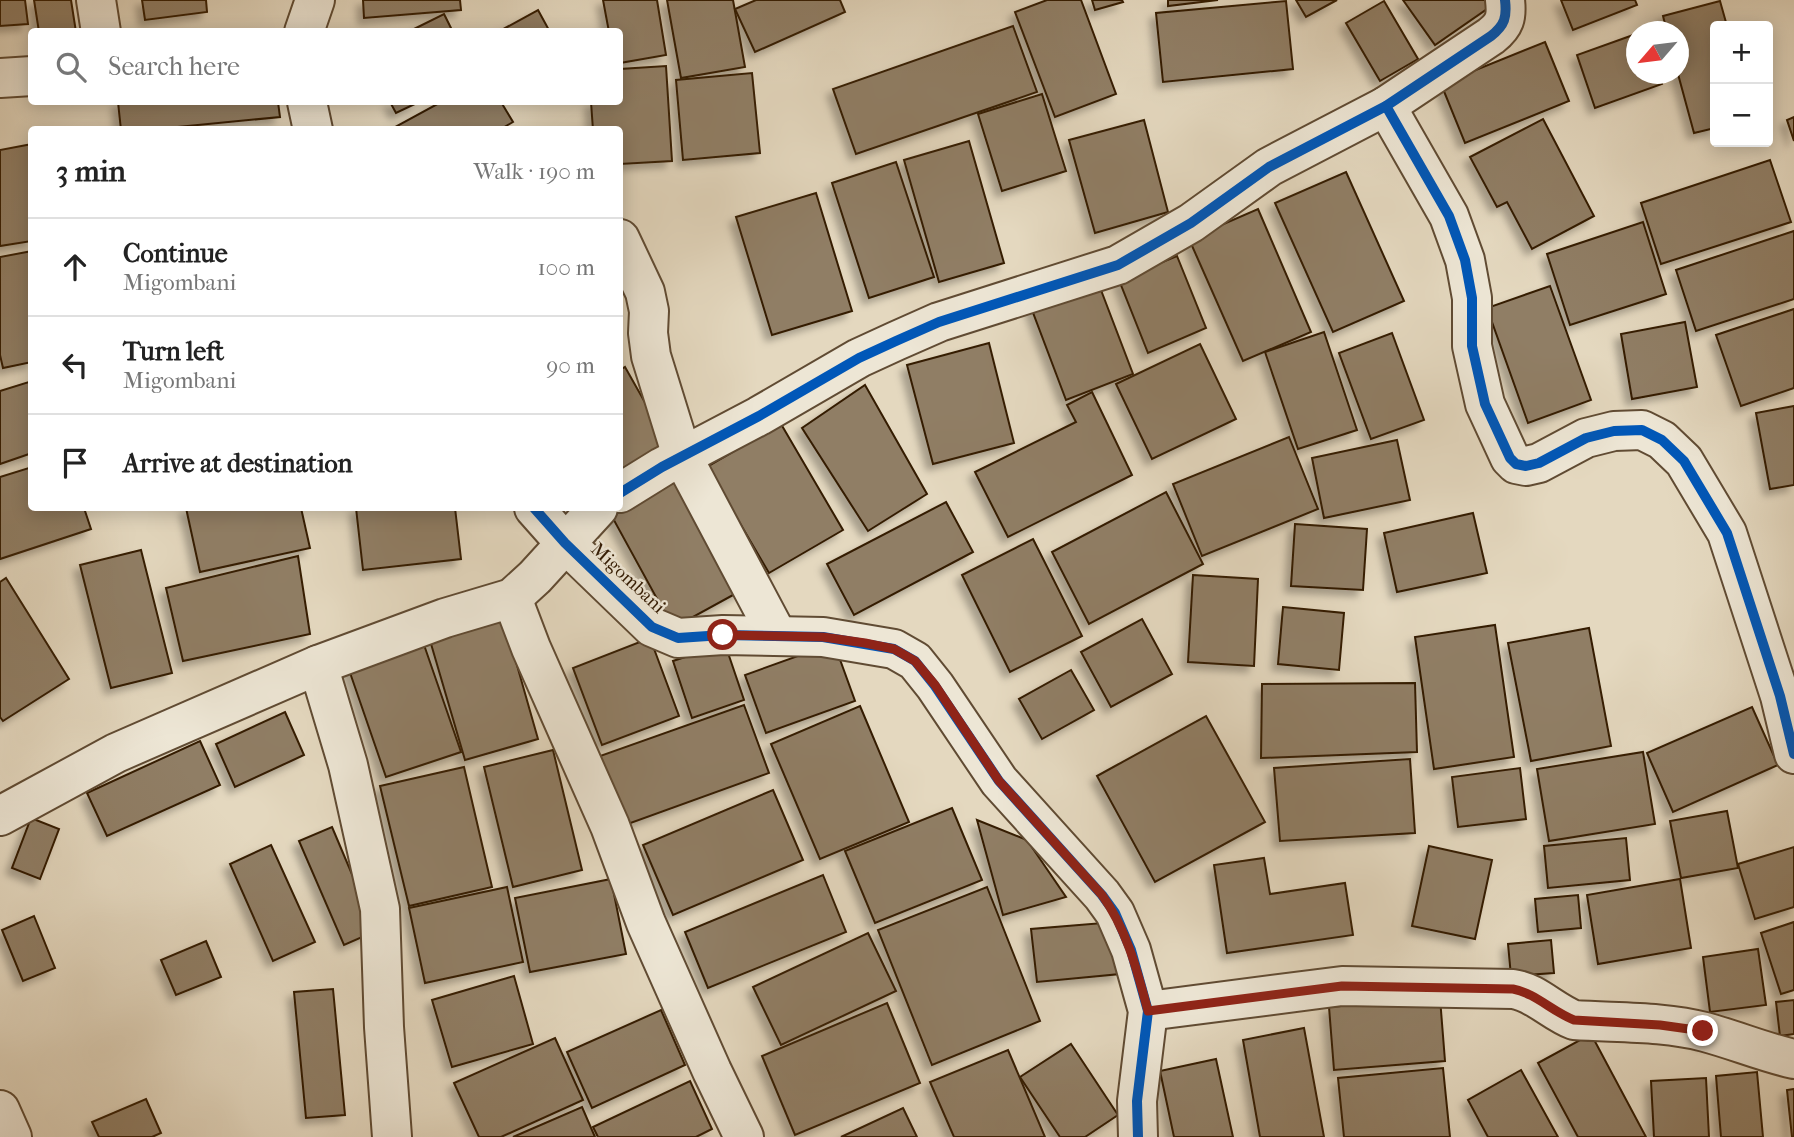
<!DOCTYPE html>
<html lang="en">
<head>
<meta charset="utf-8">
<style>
	:root { --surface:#fff; --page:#f2f2f2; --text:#222; --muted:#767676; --line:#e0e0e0 }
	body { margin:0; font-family:"IM FELL French Canon",serif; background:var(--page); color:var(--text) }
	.controls { position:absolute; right:21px; top:21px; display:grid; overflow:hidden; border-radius:7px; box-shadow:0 4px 18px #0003 }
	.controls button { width:63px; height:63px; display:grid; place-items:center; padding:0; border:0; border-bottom:2px solid var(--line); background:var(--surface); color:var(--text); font:35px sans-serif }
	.compass { position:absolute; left:1626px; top:21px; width:63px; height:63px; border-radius:50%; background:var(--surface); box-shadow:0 4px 18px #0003; rotate:242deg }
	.stop { position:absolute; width:21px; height:21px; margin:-16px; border:5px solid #8f2418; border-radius:50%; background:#fff }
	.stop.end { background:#8f2418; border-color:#fff; box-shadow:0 2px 7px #0008 }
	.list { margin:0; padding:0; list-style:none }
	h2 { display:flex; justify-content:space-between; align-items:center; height:91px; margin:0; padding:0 28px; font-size:30px }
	h2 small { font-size:23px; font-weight:400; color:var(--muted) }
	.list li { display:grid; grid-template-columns:46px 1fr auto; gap:21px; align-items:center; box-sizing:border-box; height:98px; padding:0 28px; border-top:2px solid var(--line) }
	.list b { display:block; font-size:26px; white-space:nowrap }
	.list p { margin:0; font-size:23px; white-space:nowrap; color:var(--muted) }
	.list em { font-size:23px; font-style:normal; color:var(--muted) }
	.icon { flex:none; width:38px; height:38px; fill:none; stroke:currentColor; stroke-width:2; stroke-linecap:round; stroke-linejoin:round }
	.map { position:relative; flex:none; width:1794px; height:1137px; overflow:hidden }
	.search { position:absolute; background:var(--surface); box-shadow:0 4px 18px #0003; left:28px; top:28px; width:595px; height:77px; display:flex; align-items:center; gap:18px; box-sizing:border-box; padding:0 24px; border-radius:7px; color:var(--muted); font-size:26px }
	.panel { position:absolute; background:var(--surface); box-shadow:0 4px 18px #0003; left:28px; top:126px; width:595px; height:385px; border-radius:7px }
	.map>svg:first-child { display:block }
	.building { fill:#907e65; stroke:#341c04; stroke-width:2; filter:url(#shadow) }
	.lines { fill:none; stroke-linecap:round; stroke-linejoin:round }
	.street-casing { stroke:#604b33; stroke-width:42 }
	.street { stroke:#ede6d5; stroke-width:38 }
	.cycleway-casing { stroke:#ede6d5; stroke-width:15 }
	.cycleway { stroke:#0057b8; stroke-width:10 }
	.route { stroke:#8f2418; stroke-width:9 }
	.labels { text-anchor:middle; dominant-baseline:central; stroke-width:5; stroke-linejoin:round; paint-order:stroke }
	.street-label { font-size:19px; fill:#341c04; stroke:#ede6d5 }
</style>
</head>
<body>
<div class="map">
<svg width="1794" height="1137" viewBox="0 0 1794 1137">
	<defs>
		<filter id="shadow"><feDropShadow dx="-6" dy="6" stdDeviation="3.5" flood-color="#0004"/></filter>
	</defs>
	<rect width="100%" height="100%" fill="#e4d8bf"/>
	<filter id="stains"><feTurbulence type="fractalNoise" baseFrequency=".00286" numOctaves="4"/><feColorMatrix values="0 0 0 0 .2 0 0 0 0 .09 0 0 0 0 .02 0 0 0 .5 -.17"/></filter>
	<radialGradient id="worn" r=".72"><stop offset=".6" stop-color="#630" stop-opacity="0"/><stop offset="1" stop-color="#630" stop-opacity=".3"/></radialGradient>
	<g class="building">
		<path d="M0,0H25L28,24L0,26Z"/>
		<path d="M34,0H71L76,32H39Z"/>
		<path d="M142,0H206L207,12L145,20Z"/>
		<path d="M363,0H460L461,10L364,18Z"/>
		<path d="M603,0H657L666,55L620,63V32H609Z"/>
		<path d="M667,0H733L745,67L681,78Z"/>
		<path d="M756,0H840L845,12L755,52L735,9Z"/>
		<path d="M1047,0H1081L1116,94L1055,117L1015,12Z"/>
		<path d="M1092,0H1122L1123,2L1095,10Z"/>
		<path d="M1168,0H1218L1168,6Z"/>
		<path d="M1296,0H1337L1306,17Z"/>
		<path d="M1403,0H1495L1497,2L1435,45Z"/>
		<path d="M1561,0H1635L1637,5L1573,30Z"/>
		<path d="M1286,1L1293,69L1163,82L1156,13Z"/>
		<path d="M1384,1L1418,59L1380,81L1346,23Z"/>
		<path d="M1720,1L1727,26H1715V128L1694,133L1678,74V32H1667L1663,16Z"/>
		<path d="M538,10L550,32H498Z"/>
		<path d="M444,14L453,32H408Z"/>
		<path d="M1013,26L1037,92L856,154L833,89Z"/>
		<path d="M1636,34V74H1659L1662,84L1595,108L1577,55Z"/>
		<path d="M1545,42L1569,101L1465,143L1441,84Z"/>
		<path d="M666,66L672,161L620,164V130H593L591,102H620V69Z"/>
		<path d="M752,73L760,153L683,160L676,80Z"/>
		<path d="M1042,94L1066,171L1002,191L978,114Z"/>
		<path d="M118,102H278L280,117L147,130H121Z"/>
		<path d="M390,102H419L396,113Z"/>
		<path d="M441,102H501L513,122L499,130H397L395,127Z"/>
		<path d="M1794,117V141L1787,120Z"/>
		<path d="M1543,119L1594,216L1532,249L1507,202L1497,207L1470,157Z"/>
		<path d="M1144,120L1168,212L1095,233L1069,140Z"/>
		<path d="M969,141L1004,263L939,282L904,160Z"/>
		<path d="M32,144V241L0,246V150Z"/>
		<path d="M1770,160L1791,222L1661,264L1641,203Z"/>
		<path d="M896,162L934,277L869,298L832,183Z"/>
		<path d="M1346,172L1404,301L1333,332L1275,203Z"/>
		<path d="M816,193L852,311L772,335L736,217Z"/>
		<path d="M1258,209L1311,332L1243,361L1189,239Z"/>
		<path d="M1643,222L1666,294L1570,325L1547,254Z"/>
		<path d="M1794,231V299L1696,331L1676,270Z"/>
		<path d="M32,251V362L3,368L0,355V257Z"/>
		<path d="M1177,256L1206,328L1148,353L1119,280Z"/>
		<path d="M1096,277L1133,374L1066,400L1029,302Z"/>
		<path d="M1550,286L1591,400L1528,423L1487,308Z"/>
		<path d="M1794,309V388L1741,406L1716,335Z"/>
		<path d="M1685,322L1697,387L1632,399L1621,334Z"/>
		<path d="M1324,332L1357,430L1298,449L1265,352Z"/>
		<path d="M1392,333L1424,420L1371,439L1339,353Z"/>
		<path d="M989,343L1014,443L933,464L907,365Z"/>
		<path d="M1200,344L1236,419L1152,459L1116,384Z"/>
		<path d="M625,367L669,445L620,472V370Z"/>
		<path d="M32,381V453L0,464V391Z"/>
		<path d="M865,385L927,494L868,531L802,428Z"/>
		<path d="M1092,392L1132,475L1008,537L975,472L1076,422L1067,405Z"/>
		<path d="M1794,406V485L1770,489L1756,413Z"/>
		<path d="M781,424L843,530L769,573L707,467Z"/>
		<path d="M1289,437L1318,509L1202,556L1173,484Z"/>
		<path d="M1397,440L1410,500L1324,518L1312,458Z"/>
		<path d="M32,467V508H84L91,529L0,559V477Z"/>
		<path d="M680,474L744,589L673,628L610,513Z"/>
		<path d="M1166,492L1203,564L1089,624L1052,552Z"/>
		<path d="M946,502L973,552L854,615L827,564Z"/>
		<path d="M186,508H301L310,548L200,572Z"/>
		<path d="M356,508H455L461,559L363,570Z"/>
		<path d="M1473,513L1487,573L1397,592L1384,533Z"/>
		<path d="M1295,524L1367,529L1363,590L1291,586Z"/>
		<path d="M1033,539L1082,636L1010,672L962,575Z"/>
		<path d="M141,550L172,673L111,688L80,565Z"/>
		<path d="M298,556L310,634L183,661L166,588Z"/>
		<path d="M1193,575L1258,579L1254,666L1188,662Z"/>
		<path d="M6,578L69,679L3,721L0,717V582Z"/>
		<path d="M1283,607L1344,613L1339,670L1278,664Z"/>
		<path d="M503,616L538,739L465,760L429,637Z"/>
		<path d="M1142,619L1172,674L1111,707L1081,652Z"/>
		<path d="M1495,625L1514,757L1434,769L1415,637Z"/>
		<path d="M1589,628L1611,746L1531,761L1508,643Z"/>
		<path d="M650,638L679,716L602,745L573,668Z"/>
		<path d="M422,639L461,752L386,777L347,664Z"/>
		<path d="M834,643L855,701L766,733L745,675Z"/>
		<path d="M725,644L744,700L692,718L673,661Z"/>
		<path d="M1071,670L1094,710L1042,739L1019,699Z"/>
		<path d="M1415,683L1417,752L1261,758L1262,684Z"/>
		<path d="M744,705L769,773L625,825L600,756Z"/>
		<path d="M860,706L909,822L820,859L771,744Z"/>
		<path d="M1752,707L1778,765L1673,812L1647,753Z"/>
		<path d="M285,712L304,755L235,787L216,744Z"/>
		<path d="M1206,716L1265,822L1155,882L1097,776Z"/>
		<path d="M200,741L220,785L107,836L87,793Z"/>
		<path d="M553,750L582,870L513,887L484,767Z"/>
		<path d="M1643,752L1655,824L1549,841L1537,769Z"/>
		<path d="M1410,759L1415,833L1280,841L1274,768Z"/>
		<path d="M464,767L492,887L409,906L380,786Z"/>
		<path d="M1520,768L1526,819L1458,827L1452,777Z"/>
		<path d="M773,790L803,860L673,915L643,845Z"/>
		<path d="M952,808L982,880L875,923L845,851Z"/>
		<path d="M1727,811L1738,868L1681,878L1670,821Z"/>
		<path d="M31,818L59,829L40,879L12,868Z"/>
		<path d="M977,820L1027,840L1066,897L1003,915Z"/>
		<path d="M332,827L376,931L344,945L299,841Z"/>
		<path d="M1626,838L1630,880L1548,888L1544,846Z"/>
		<path d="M271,845L315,942L273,961L230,864Z"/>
		<path d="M1429,846L1492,860L1475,939L1412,926Z"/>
		<path d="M1794,847V907L1755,919L1738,864Z"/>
		<path d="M1264,858L1270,894L1345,883L1353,935L1227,953L1214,865Z"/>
		<path d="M823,875L846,932L708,988L685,932Z"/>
		<path d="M611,879L626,954L530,972L515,898Z"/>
		<path d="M1680,879L1691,948L1598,964L1587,895Z"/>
		<path d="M507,887L523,962L425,983L409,908Z"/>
		<path d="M987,887L1040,1021L932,1065L878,930Z"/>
		<path d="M1578,895L1581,928L1538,932L1535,899Z"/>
		<path d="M34,916L55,968L23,981L2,930Z"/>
		<path d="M1115,922L1120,974L1037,982L1031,929Z"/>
		<path d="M1794,922V990L1781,994L1761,933Z"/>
		<path d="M868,933L896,991L781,1045L753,987Z"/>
		<path d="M1551,940L1554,973L1511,976L1508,944Z"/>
		<path d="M206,941L221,977L176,995L161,960Z"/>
		<path d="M1758,949L1766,1005L1710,1012L1703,957Z"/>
		<path d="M514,976L533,1044L452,1067L432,1000Z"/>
		<path d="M333,989L345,1115L306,1118L294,992Z"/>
		<path d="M1440,998L1445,1061L1334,1070L1329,1007Z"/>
		<path d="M1794,1000V1034L1780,1036L1776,1002Z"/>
		<path d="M887,1003L920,1083L795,1135L762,1056Z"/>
		<path d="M661,1010L685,1065L592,1108L567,1052Z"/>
		<path d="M1304,1028L1324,1137H1260L1243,1040Z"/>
		<path d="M1591,1034L1646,1137H1578L1538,1063Z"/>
		<path d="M555,1038L583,1100L501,1137H479L454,1083Z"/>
		<path d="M1071,1044L1118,1115L1085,1137H1060L1020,1077Z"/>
		<path d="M1008,1050L1045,1137H954L930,1082Z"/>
		<path d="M1216,1059L1233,1137H1174L1160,1071Z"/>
		<path d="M1443,1068L1450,1137H1344L1338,1078Z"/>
		<path d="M1521,1070L1558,1137H1488L1468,1100Z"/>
		<path d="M1757,1072L1763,1137H1721L1716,1076Z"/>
		<path d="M1706,1078L1709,1137H1654L1651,1081Z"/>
		<path d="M690,1081L712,1129L696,1137H598L593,1127Z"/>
		<path d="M1794,1089V1137H1792L1787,1090Z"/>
		<path d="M146,1099L161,1133L152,1137H99L92,1122Z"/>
		<path d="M582,1107L595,1137H513Z"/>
		<path d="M903,1108L917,1137H841Z"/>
	</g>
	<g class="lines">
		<g class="street-casing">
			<g id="street">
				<path d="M96,0L101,32"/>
				<path d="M304,32L315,0"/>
				<path d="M0,78L32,76"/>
				<path d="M307,102L313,130"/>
				<path d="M1386,106L1449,216L1465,260L1472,298V346L1485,404L1510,458L1516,464L1526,466L1539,463L1586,438L1614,431L1642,430L1662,440L1684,461L1727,533L1780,696L1794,754"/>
				<path d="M620,239L645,292L649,311L648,333L651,356L682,456L777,635"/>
				<path d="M620,493L662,467L759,416L859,358L896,341L939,322L1118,265L1191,223L1269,167L1386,106L1491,36C1505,25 1507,17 1505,0"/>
				<path d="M534,508L565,543L652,627L678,638L723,635L823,637L894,649L915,661L935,686L999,781L1102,895L1115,913L1131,950L1148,1011L1137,1101L1138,1137"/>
				<path d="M512,598L531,648L610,826L646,923L712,1071L744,1137"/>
				<path d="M318,665L348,765L380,909L384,1027L392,1137"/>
				<path d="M0,816L116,753L318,665L445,618L512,598L535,577L598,508"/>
				<path d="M1148,1011L1342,986L1513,989C1535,992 1553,1012 1574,1020C1617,1023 1663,1021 1705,1032C1735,1040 1763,1052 1794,1059"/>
				<path d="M0,1110L12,1137"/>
			</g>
		</g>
		<use href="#street" class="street"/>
		<g class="cycleway-casing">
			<g id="cycleway">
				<path d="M1386,106L1449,216L1465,260L1472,298V346L1485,404L1510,458L1516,464L1526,466L1539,463L1586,438L1614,431L1642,430L1662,440L1684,461L1727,533L1780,696L1794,754"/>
				<path d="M620,493L662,467L759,416L859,358L896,341L939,322L1118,265L1191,223L1269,167L1386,106L1491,36C1505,25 1507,17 1505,0"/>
				<path d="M534,508L565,543L652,627L678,638L723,635L823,637L894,649L915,661L935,686L999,781L1102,895L1115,913L1131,950L1148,1011L1137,1101L1138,1137"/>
			</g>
		</g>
		<use href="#cycleway" class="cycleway"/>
	</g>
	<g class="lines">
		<path class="route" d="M723,635L823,637L865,643L894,649L915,661L935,685L999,781L1102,895C1127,930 1137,970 1148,1011L1342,986L1513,989C1535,993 1553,1012 1574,1020L1660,1025L1703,1031"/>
	</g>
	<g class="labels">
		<g class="street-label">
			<text transform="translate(628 578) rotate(43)">Migombani</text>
		</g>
	</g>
	<rect width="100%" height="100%" filter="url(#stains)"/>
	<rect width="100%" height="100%" fill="url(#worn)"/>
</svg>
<div class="controls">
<button>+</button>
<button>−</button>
</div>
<svg class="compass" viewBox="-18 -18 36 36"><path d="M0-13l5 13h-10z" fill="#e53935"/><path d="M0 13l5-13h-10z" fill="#767676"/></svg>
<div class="stop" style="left:723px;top:635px"></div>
<div class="stop end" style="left:1703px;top:1031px"></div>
<div class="search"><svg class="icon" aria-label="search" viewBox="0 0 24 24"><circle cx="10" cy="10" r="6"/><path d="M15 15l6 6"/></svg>Search here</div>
<section class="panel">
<h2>3 min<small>Walk · 190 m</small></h2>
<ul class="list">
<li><svg class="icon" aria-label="ahead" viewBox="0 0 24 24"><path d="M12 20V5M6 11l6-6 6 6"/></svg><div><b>Continue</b><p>Migombani</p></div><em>100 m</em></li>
<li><svg class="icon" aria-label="left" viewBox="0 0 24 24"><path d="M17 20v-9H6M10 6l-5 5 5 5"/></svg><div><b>Turn left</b><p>Migombani</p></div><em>90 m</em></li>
<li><svg class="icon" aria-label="arrive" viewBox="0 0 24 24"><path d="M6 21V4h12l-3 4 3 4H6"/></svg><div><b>Arrive at destination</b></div></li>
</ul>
</section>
</div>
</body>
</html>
